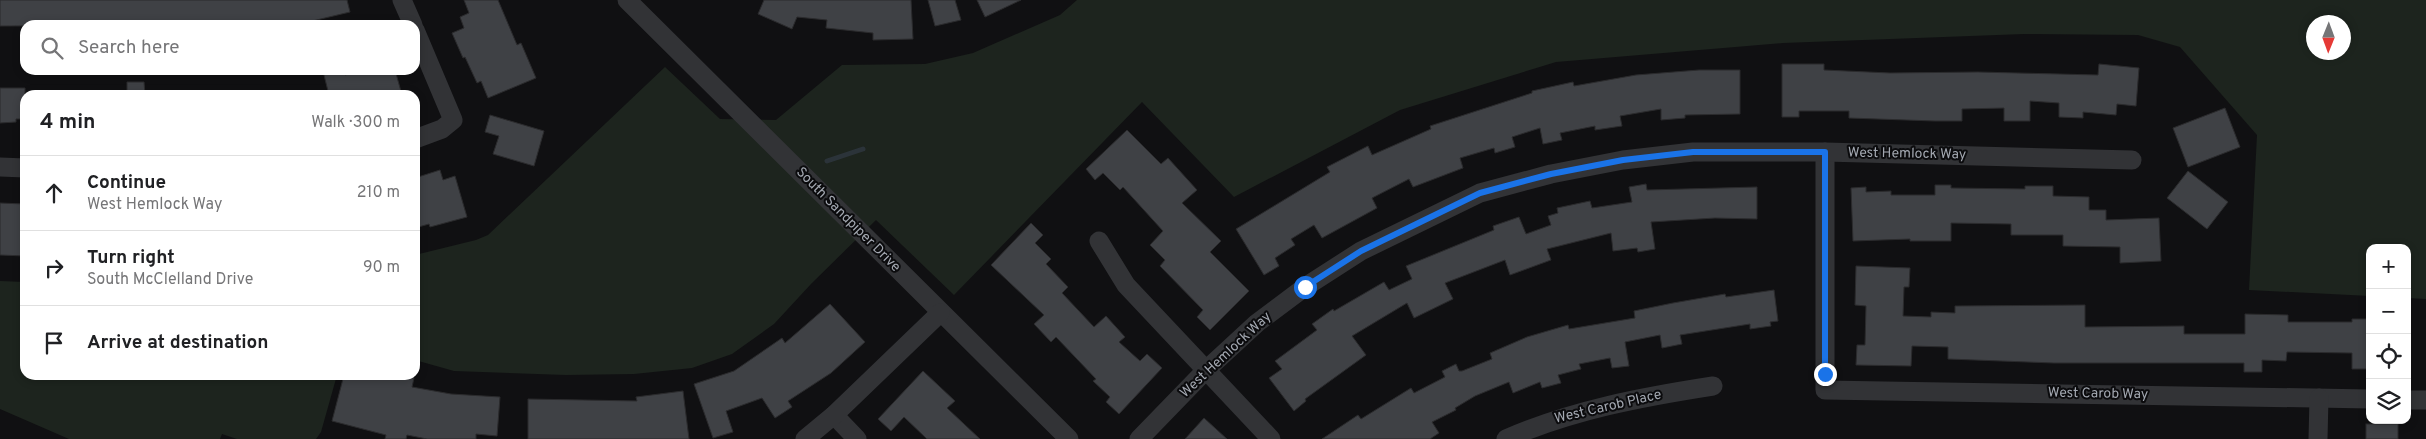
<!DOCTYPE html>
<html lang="en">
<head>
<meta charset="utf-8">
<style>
	:root { --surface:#fff; --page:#f2f2f2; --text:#202124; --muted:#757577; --line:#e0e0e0 }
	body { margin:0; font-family:Overpass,sans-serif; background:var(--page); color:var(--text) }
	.controls { position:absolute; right:15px; bottom:15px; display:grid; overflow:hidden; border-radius:10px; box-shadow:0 2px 8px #0003 }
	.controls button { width:45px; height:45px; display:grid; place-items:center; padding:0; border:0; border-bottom:1px solid var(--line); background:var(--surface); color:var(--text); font:25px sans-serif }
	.compass { position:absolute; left:2306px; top:15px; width:45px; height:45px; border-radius:50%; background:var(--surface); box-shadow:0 2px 8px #0003; rotate:181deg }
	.stop { position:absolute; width:15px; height:15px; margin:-11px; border:4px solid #1a73e8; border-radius:50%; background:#fff }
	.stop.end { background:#1a73e8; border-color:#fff; box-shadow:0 1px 5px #0008 }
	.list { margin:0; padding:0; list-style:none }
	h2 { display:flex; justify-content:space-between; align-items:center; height:65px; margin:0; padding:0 20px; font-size:21px }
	h2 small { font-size:16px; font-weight:400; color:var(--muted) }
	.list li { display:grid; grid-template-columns:32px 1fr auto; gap:15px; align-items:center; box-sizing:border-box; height:75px; padding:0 20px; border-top:1px solid var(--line) }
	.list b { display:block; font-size:19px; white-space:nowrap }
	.list p { margin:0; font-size:16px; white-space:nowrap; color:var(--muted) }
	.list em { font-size:16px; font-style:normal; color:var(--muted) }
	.icon { flex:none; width:28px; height:28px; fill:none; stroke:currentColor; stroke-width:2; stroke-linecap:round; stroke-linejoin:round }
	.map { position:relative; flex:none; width:2426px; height:439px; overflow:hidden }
	.search { position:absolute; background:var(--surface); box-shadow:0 2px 8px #0003; left:20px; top:20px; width:400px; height:55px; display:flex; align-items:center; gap:12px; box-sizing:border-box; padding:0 18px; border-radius:15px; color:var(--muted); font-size:19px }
	.panel { position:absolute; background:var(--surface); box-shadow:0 2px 8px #0003; left:20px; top:90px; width:400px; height:290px; border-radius:15px }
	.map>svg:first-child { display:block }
	.green { fill:#1d241e; fill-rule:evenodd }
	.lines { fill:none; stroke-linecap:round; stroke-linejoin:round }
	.stream { stroke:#2b3339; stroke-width:5 }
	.building { fill:#3f4145; stroke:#2b2b2d }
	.minor { stroke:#323336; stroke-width:19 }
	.route { stroke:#1a73e8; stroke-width:6 }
	.labels { text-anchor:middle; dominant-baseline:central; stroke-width:4; stroke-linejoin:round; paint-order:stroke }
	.street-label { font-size:14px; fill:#a3a8b1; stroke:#0b0b0d }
</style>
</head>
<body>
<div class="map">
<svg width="2426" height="439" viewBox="0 0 2426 439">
	<rect width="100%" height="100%" fill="#101012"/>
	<g class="green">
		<path d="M1077,0H2426V299L2407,298V248H2370V296L2249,290L2257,135L2180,47L2138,35L2024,34L1783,43L1556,62L1400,110L1234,197L1142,102L954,295L876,220L811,284L774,324L732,354L692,368L634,374L566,375L454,371L415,360V255L476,240L488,235L665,67L720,119L776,120L842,65L925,64L973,53L1060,15ZM2314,22H2344V52H2314Z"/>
		<path d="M0,281L25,282V375H337L321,432L316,439H237L222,434L220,439H69L0,409Z"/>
	</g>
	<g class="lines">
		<path class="stream" d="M827,161L863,149"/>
	</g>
	<g class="building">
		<path d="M0,0H347L350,12L304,23V25L0,26Z"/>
		<path d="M464,0H498L517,45L521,43L536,78L488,98L481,81L477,83L465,57L463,58L452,33L464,28L460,17L469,13Z"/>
		<path d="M764,0H911L913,39L873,40V33L826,28L827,20L797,17L792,29L758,14Z"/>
		<path d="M928,0H955L961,20L935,26Z"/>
		<path d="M977,0H1021L985,17Z"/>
		<path d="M1782,64H1824V70L1890,73L1978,72L2098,75L2099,64L2139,68L2136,106L2117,104L2116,115L2083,112V118L2059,117V103L2030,101V121H2004V108L1962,109V121H1935L1849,118V111H1799V117H1782Z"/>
		<path d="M341,70L345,75L362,70H395L402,95H329L324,75Z"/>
		<path d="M1699,70H1740V114L1685,115V118L1661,120V109L1620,116L1622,126L1595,130V126L1560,133L1562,140L1543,144L1540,128L1512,137L1515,147L1495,153L1494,148L1460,158L1463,168L1413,187L1409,179L1372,198L1377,208L1322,238L1314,225L1291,239L1295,245L1275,258L1279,266L1264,275L1236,229L1330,172L1327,167L1368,146L1372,155L1431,129L1430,126L1532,93V91L1573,82L1574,86L1636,75Z"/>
		<path d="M127,82H144L145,95H127Z"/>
		<path d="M0,88H25V119H16V122L0,123Z"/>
		<path d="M2225,108L2240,147L2188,167L2173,128Z"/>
		<path d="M490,115L544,131L534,166L493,154L499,136L485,132Z"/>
		<path d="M1127,130L1161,164L1168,158L1197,190L1182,203L1221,241L1210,252L1249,291L1210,330L1197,317L1203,310L1160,266L1165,260L1150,245L1163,231L1123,187L1120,190L1103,173L1095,180L1086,169Z"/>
		<path d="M440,170L443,180L455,176L467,217L430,227L429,224L415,228V178Z"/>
		<path d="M2188,171L2228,202L2207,229L2167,198Z"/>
		<path d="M1646,184L1647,190L1757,187V219L1715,218L1651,222L1655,249L1638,252L1637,248L1613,251L1611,233L1547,249L1551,260L1510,275L1505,260L1445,283L1453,299L1414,318L1407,303L1352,336L1366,355L1305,399L1306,401L1294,411L1269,378L1282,369L1275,361L1317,330L1312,324L1333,309L1334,311L1384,282L1389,290L1412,279L1406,266L1494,230L1493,226L1519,217L1526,234L1551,225L1548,216L1558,213L1557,208L1590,201L1592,208L1632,202L1629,187Z"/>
		<path d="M1935,185H1951V188L2025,189V186H2053V196L2089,197V210H2106V220L2159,218L2161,261L2120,263V247L2063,246V235H2011V224L1951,223V241H1910V239L1853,241L1851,188L1866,187V192L1891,191V195H1935Z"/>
		<path d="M0,203L25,204V256L0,255Z"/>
		<path d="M1031,223L1043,235L1035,243L1051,259L1046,264L1068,287L1062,293L1094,327L1106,316L1125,337L1119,342L1140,361L1147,354L1162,368L1119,414L1106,402L1110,397L1093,381L1096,379L1056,337L1051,342L1034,324L1044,315L991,265Z"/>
		<path d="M1856,266L1910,268L1909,287H1904L1903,316L1931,317V312L1955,313V306L2085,305V327L2184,326V334H2245V314L2288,315V322H2352V319H2370V369H2352V353L2287,352L2286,361L2262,360V372H2244V363H2054L1948,359V347L1912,346L1911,366L1856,365L1857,345H1865L1866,306L1855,305Z"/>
		<path d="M1774,290L1778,321L1770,322L1771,326L1750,329V324L1680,335L1682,344L1662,348L1660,335L1625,342L1629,366L1612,368L1610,358L1579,364L1581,369L1558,375L1561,383L1542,388L1540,382L1513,393L1509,382L1475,396L1455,408L1456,410L1432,422L1439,433L1430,439H1322L1358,415L1361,419L1411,388L1414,393L1445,377L1442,371L1456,364L1459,371H1462L1492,359L1490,353L1527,337L1568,325L1569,329L1635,318L1634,311L1673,303L1725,294L1726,297Z"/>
		<path d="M830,304L865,342L831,373L788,401L792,407L775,418L762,398L726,411L733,432L713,438L694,384L734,371L782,338L785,343Z"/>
		<path d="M923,371L955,401L947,408L980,439H927L904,417L891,431L878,419Z"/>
		<path d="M344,375H397L414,378L412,387L451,394L500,397L497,436L476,434V439H427L407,435L406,439H385L386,435L332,421Z"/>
		<path d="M683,391L689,439H528V399L637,401L636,397Z"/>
		<path d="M1204,418L1227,439H1185Z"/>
		<rect x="2366" y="424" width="32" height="15"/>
	</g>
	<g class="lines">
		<g class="minor">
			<path d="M402,0L413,25"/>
			<path d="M627,0L1069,439"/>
			<path d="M415,30L453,120L442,129L415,139"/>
			<path d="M1825,152V390L2370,399"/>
			<path d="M0,167L25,168"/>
			<path d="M1099,241L1126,285L1271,439"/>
			<path d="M2407,400H2426"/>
			<path d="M834,415L857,439"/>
			<path d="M805,439L834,415L940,313"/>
			<path d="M1139,439L1205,371L1257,323L1305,287L1361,251L1480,193L1551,174L1623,160L1693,152H1825L2132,160"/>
			<path d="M1506,439C1572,410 1642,397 1713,386"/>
			<path d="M2318,439L2319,398"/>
		</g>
	</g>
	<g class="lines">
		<path class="route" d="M1305,287L1361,251L1480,193L1551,174L1623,160L1693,152H1825V374"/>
	</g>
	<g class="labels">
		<g class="street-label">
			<text transform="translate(1907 154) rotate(1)">West Hemlock Way</text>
			<text transform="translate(848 220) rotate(45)">South Sandpiper Drive</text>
			<text transform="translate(1226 355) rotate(-43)">West Hemlock Way</text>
			<text transform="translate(2098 394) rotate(1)">West Carob Way</text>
			<text transform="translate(1608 407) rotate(-13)">West Carob Place</text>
		</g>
	</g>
</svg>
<div class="controls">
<button>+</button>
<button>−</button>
<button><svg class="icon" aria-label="locate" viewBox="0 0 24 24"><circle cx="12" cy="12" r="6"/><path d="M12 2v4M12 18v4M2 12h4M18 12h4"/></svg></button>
<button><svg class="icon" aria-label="layers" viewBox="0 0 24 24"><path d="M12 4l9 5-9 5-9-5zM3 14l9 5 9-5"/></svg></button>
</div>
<svg class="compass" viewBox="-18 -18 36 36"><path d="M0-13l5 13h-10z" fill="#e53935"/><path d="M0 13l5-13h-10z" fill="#757577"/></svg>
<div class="stop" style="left:1305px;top:287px"></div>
<div class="stop end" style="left:1825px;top:374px"></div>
<div class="search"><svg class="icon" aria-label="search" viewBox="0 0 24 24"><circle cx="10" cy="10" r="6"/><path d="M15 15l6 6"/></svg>Search here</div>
<section class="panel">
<h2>4 min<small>Walk · 300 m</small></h2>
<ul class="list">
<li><svg class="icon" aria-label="ahead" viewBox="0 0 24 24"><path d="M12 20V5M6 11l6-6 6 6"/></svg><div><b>Continue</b><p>West Hemlock Way</p></div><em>210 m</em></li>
<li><svg class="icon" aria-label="right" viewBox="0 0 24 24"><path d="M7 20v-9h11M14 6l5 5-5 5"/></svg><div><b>Turn right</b><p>South McClelland Drive</p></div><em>90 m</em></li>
<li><svg class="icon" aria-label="arrive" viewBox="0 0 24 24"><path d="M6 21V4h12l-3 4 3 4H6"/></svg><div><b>Arrive at destination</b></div></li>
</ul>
</section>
</div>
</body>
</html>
